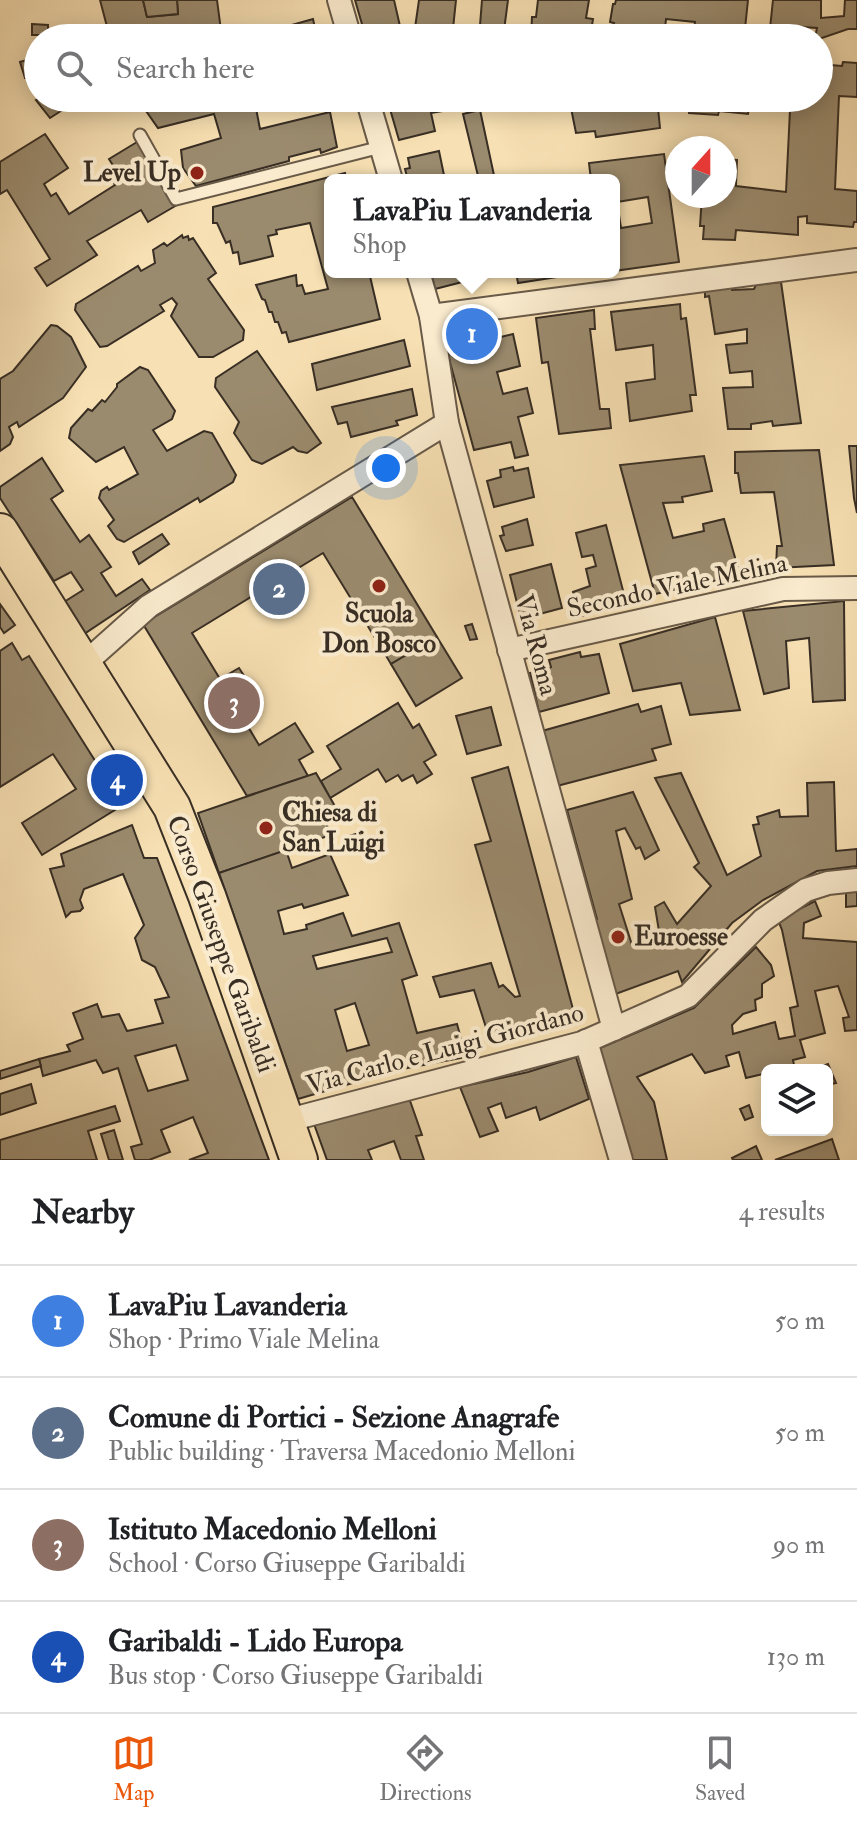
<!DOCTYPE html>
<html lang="en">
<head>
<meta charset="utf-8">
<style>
	:root { --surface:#fff; --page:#f6f6f6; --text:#202124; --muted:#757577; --line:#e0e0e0; --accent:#ea580c }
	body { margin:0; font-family:"IM FELL Double Pica",serif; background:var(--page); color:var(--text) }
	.controls { position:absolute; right:24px; bottom:24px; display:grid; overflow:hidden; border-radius:12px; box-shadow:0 4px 20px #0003 }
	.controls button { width:72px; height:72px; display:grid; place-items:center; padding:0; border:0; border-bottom:2px solid var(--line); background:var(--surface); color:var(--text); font:40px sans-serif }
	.compass { position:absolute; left:665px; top:136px; width:72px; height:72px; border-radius:50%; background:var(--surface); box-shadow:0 4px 20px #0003; rotate:21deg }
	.you { position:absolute; left:386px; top:468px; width:28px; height:28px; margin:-20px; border:6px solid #fff; border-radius:50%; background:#1a73e8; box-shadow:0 0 0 12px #1a73e833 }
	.badge { display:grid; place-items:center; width:52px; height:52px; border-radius:50%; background:var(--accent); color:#fff; font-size:26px; font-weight:700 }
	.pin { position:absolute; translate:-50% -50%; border:4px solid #fff; box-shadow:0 2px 8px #0006 }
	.popup { position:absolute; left:324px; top:174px; width:296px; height:104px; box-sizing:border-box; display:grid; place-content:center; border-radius:12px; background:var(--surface); filter:drop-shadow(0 2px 6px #0005); font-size:26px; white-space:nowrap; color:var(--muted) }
	.popup b { font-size:30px; color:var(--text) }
	.popup::after { content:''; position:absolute; left:50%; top:100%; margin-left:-16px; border:16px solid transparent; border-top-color:var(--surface) }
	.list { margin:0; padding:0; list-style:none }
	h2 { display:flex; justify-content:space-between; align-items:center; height:104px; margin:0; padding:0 32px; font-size:34px }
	h2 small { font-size:26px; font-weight:400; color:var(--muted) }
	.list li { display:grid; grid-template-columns:52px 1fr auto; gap:24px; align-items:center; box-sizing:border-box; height:112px; padding:0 32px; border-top:2px solid var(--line) }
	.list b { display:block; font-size:30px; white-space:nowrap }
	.list p { margin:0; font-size:26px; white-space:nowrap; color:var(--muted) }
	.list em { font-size:26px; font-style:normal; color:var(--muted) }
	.icon { flex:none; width:44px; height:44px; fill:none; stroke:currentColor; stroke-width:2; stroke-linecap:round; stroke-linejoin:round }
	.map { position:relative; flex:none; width:857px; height:1160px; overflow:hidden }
	.search { position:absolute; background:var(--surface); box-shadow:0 4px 20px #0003; left:24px; right:24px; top:24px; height:88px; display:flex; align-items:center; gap:20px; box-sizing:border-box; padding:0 28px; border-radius:44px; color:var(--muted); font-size:30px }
	.sheet { height:552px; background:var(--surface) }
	nav { display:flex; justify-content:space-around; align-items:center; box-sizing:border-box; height:112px; border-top:2px solid var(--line); background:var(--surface); font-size:22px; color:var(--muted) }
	nav a { display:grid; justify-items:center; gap:4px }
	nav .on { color:var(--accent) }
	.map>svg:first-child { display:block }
	.building { fill:#9b8b6e; stroke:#382e24; stroke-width:2; fill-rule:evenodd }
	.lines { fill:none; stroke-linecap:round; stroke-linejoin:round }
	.service-casing { stroke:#685a48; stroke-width:15 }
	.minor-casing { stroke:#685a48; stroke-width:26 }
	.primary-casing { stroke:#382e24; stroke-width:40 }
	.service { stroke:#faebce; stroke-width:11 }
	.minor { stroke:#faebce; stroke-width:22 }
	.primary { stroke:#f7e0b3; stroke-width:36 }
	.poi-dot { fill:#8f2418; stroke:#faebce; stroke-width:3 }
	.labels { text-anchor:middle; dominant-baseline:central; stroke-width:8; stroke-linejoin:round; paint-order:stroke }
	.poi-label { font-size:26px; font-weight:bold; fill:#382e24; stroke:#faebce; text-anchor:start }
	.street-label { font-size:26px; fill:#382e24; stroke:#faebce }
</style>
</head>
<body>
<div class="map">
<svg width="857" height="1160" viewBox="0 0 857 1160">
	<rect width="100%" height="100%" fill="#f7e0b3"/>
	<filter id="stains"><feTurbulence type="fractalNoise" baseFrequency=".0025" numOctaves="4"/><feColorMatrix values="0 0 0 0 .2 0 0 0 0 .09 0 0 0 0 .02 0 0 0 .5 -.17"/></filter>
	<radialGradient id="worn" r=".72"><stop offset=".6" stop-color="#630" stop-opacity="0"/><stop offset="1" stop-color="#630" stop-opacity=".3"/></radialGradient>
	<g class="building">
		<path d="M100,0H143L147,17L178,14L177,0H217L222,38H110Z"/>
		<path d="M143,0H177L178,14L147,17Z"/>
		<path d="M355,0H394L402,35H414L419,0H456L452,38H366Z"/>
		<path d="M482,0H508L503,38H479Z"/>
		<path d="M538,0H589L586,18L593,19L590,38H531L532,17H536Z"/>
		<path d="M616,0H748L744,38H693L695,22L666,19L664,38H609L614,23L610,22L613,4H615Z"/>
		<path d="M773,0H821V18L844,16L845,0H857V29H848L819,39L815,38L817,28L803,27L800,38H769Z"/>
		<path d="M313,19L317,38H249V37Z"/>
		<path d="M32,24L48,25V35H32Z"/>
		<path d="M37,57L38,74L25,78L20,62Z"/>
		<path d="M843,62L857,63V97L839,96L835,189L857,191V222H854L853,227L807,223V216L798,217V235L736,230L735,240L703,239L704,226H700L702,196H725V159L737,160L736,186L786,192L790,110L749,107L748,114L719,111L718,115L689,113L690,102L683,100V98H819V64L842,66Z"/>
		<path d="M40,98H81L50,118L36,100Z"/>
		<path d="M126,98H254L260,129L330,112L337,147L321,153L320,149L289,157V161L196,186L183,168L181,150L221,138L214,114L158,128L146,111L125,109Z"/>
		<path d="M404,98H440L443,111L431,113L435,131L399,140L390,109L406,105Z"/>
		<path d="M569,98H657L660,128L596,137L595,131L576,133Z"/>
		<path d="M480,110L495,180H479L463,114Z"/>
		<path d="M45,134L68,168L44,184L51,196L56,193L69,214L115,185L107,171L114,167L109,159L137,142L177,205L148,222L141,210L87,241L97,255L47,286L35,268L50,259L7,190L0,194V162Z"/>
		<path d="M439,151L445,180H408L405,169L410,168L408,158Z"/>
		<path d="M664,154L679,262L614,271V180H591L589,163ZM648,197L652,223L621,228L617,202Z"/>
		<path d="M345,173L347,180H330V272H369L380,319L289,342L286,332L282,333L278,322H275L272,312H269L265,300L262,299L256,285L296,275L297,286L302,285L305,294L328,289L310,223L276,230L277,234L268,236L273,256L240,264L238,252L233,253L230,241L226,243L217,223H213V207Z"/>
		<path d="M182,235L183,238L188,236L189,240L193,238L216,273L208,279L244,330L243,340L213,357H199L171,316L177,304L172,298L160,305L164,311L107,346L100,347L75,310L76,304L138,266L141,271L155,263L153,250L164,243L167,246Z"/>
		<path d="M431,272H472L474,279L435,289Z"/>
		<path d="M516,272H577V274L518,283Z"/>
		<path d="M781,282L801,423L773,426L772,421L751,424V429H728L723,388L753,387L752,371L730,373L726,345L747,343V329L715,334L709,296L705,297V290L732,286V290L754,289L756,285Z"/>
		<path d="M680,304L681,319L686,318L696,395H690L692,411L630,421L626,383L655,379L653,345L616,350L611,312Z"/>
		<path d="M594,310L595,329H590L600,409H609L611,428L559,434L548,362L542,363L536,318Z"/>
		<path d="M483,322L488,340L513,334L520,366L497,372L503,394L527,388L533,413L518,417L528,455L515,458L511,442L474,450L442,333Z"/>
		<path d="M51,325L57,326L71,337L86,367L63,398L19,427L17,422L9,427L13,437L10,444L0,451V379L13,371Z"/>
		<path d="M404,340L410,366L317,390L312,364Z"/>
		<path d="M257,351L321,443L307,453L298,451L293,447L262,464L252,460L234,433L239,422L215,387L216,378Z"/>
		<path d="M140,367L148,370L175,411L172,419L153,430L167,451L204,431L212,433L236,475L233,482L200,502L198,498L124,542L117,539L108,526L114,520L99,498L101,491L107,487L109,490L138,474L124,447L96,462L69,438L71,428L88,409L92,411L102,400L105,402L117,387V384Z"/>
		<path d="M412,389L417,415L396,421L398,425L351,437L347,422L338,424L332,407Z"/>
		<path d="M849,446H857V513L854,498Z"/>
		<path d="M819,450L834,565L776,568L777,546H782L774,492L741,493L738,473H735V452Z"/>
		<path d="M704,456L712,491L682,497L683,502L663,503L673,538L704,531L703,524L724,519L740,575L655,594L620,465Z"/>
		<path d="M42,458L63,491L51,499L80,542L89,535L111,567L101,573L116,596L142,579L150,590L84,634L64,602L83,590L71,572L54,581L0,498V487Z"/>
		<path d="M513,467L514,471L528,468L534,497L494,507L487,481L501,477L500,470Z"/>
		<path d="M352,497L437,637L391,664L323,553L192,633L220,679L239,668L252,688L232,700L259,745L295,723L313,752L299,760L308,776L247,796L143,624Z"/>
		<path d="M527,519L533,545L506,551L500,536L504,535L502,527Z"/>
		<path d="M606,525L626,602L579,617L573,592L590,586L586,569L596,566L593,555L582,557L576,533Z"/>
		<path d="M162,534L169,544L139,564L133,552Z"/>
		<path d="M551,564L562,608L521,619L510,575Z"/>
		<path d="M844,601L845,700L813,702L809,638L786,641L789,688L764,694L743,611Z"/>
		<path d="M0,604L15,625L4,633L0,627Z"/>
		<path d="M715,617L740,710L690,715L681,683L633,691L620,644Z"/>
		<path d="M472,624L477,639L470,640L465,626Z"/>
		<path d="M437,637L462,678L416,706L391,664Z"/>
		<path d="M12,643L22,660L29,656L123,805L42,855L22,823L76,789L53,754L0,787V651Z"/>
		<path d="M580,652L581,657L599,654L609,693L539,712L530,673L551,667L549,660Z"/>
		<path d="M398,703L413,728L419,724L436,755L424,762L432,774L417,783L413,775L402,781L398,775L386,782L378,769L330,798L321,781L341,769L327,746Z"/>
		<path d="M638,704L641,712L661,706L671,744L652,749L656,760L557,786L542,731Z"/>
		<path d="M491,707L501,745L467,754L456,716Z"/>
		<path d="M508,767L574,1013L568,1026L491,1043L474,990L440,997L433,977L491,963L499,987L503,985L515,997L520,996L475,845L491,841L472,778Z"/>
		<path d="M316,773L340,815L325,821L331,835L219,873L198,813Z"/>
		<path d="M681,773L727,875L761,856L753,825L759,824L757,817L779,810L780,817L808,816L807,783L834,782L836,851L857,849V866L817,871L763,900L732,923L682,982L678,971L613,995L590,920L597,919L567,810L633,792L659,850L645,859L640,847L636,849L625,828L616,831L632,899L619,904L632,945L660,937L655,907L664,902L677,924L711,886L694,867L699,863L655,778Z"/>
		<path d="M132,825L144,858H157L269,1160H189L208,1153L193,1117L161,1130L170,1152L149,1160H135L131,1147L142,1144L118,1068L103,1073L96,1060L43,1076L39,1059L70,1051L67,1045L83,1039L73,1013L97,1004L102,1017L119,1014L127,1031L163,1023L155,1000L169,997L155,967L142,960L135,938L144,925L123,874L84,889L80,900L83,908L80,911L71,912L66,917L50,869L64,866L61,854ZM176,1045L188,1080L148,1091L135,1056Z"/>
		<path d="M359,833L362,844L350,848L346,837Z"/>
		<path d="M286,850L292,868L330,854L348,895L304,908L302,904L278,911L284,934L307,929L306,925L343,913L352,936L399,923L417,975L402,980L417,1033L457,1024L466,1057L397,1070L298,1099L219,873ZM387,938L392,952L317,969L313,956ZM355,1003L369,1045L347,1051L335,1010Z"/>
		<path d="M857,889V906L846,907V890Z"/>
		<path d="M815,901L821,916L804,923L803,938L857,942V1030L845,1031L843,1018L849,1017L838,986L815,991L825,1033L800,1040L805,1057L793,1060L795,1070H767V1073L746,1078L739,1052L726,1056L729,1066L705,1073L692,1054L637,1077L654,1102L667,1160H625L593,1051L694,1008L756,947L771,965L774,976L762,984V997L755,1000L756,1010L743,1014L732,1025L733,1034L775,1022L779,1039L795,1036L790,1008L798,1006L782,930L778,920Z"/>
		<path d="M576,1057L589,1099L540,1120L536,1107L506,1118L501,1103L488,1108L498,1131L480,1137L460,1087L528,1072Z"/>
		<path d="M39,1059L41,1066L0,1079V1071Z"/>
		<path d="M828,1064L836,1083L827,1085V1070H811Z"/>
		<path d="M31,1084L36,1103L0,1115V1094Z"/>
		<path d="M408,1095L422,1135L416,1136L424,1160H401L394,1141L368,1150L372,1160H327L314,1124Z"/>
		<path d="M749,1105L753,1117L745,1120L740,1109Z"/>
		<path d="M115,1106L120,1121L88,1131L97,1160H0V1140Z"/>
		<path d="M114,1130L123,1160H109L101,1134Z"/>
		<path d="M832,1139L839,1160H775Z"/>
		<path d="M756,1146L762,1160H733L732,1158Z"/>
	</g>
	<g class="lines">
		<g class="service-casing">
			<path id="service" d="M140,135L176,199L381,147"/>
		</g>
		<g class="minor-casing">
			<g id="minor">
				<path d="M339,0L350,38"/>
				<path d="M367,98L391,180"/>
				<path d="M418,272L431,316L447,423L614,1029"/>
				<path d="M431,316L857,260"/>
				<path d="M509,650L783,589L857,588"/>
				<path d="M84,664L149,606L447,423"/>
				<path d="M586,1041L621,1160"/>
				<path d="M285,1121L582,1043L688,996L763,920L806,890L828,883L857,880"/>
			</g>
		</g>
		<g class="primary-casing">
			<path id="primary" d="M0,532L172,807L207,896L299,1160"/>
		</g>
		<use href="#service" class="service"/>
		<use href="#minor" class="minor"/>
		<use href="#primary" class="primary"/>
	</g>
	<g class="poi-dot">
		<circle cx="197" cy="173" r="8"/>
		<circle cx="379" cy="586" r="8"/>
		<circle cx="266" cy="828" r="8"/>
		<circle cx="618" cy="937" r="8"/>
	</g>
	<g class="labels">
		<g class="poi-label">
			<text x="181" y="173" text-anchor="end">Level Up</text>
			<text x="379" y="614" text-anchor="middle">Scuola<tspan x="379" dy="30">Don Bosco</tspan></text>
			<text x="282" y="813">Chiesa di<tspan x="282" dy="30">San Luigi</tspan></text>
			<text x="634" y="937">Euroesse</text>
		</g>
		<g class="street-label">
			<text transform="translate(677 586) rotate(-12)">Secondo Viale Melina</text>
			<text transform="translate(536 645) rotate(75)">Via Roma</text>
			<text transform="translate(221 944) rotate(70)">Corso Giuseppe Garibaldi</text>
			<text transform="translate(445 1049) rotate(-15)">Via Carlo e Luigi Giordano</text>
		</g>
	</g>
	<rect width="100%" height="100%" filter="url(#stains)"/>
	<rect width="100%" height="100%" fill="url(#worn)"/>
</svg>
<div class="controls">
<button><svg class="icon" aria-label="layers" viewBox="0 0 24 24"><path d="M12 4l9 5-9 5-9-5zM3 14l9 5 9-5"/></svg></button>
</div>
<svg class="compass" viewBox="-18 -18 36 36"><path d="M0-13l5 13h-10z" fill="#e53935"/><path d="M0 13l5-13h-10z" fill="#757577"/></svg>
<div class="you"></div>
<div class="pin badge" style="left:472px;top:334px;background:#3f7fe0">1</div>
<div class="popup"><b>LavaPiu Lavanderia</b>Shop</div>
<div class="pin badge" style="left:279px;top:589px;background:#5c6f8a">2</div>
<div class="pin badge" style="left:234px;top:703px;background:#8d6e63">3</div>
<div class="pin badge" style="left:117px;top:780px;background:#1a4fb4">4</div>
<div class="search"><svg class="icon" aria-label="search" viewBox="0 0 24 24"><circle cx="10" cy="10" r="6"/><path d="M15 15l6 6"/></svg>Search here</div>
</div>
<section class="sheet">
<h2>Nearby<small>4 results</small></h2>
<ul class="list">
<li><span class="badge" style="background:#3f7fe0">1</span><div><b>LavaPiu Lavanderia</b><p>Shop · Primo Viale Melina</p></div><em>50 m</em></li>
<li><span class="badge" style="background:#5c6f8a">2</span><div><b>Comune di Portici - Sezione Anagrafe</b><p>Public building · Traversa Macedonio Melloni</p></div><em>50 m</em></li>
<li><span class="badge" style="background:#8d6e63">3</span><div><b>Istituto Macedonio Melloni</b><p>School · Corso Giuseppe Garibaldi</p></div><em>90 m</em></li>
<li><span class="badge" style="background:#1a4fb4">4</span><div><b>Garibaldi - Lido Europa</b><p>Bus stop · Corso Giuseppe Garibaldi</p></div><em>130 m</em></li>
</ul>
</section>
<nav>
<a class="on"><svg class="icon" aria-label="map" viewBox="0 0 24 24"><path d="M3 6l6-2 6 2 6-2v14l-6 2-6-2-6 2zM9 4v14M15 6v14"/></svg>Map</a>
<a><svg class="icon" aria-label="directions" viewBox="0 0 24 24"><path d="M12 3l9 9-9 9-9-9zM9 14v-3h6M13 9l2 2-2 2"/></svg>Directions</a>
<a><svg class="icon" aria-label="saved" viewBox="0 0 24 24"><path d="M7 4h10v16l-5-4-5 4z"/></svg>Saved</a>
</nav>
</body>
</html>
